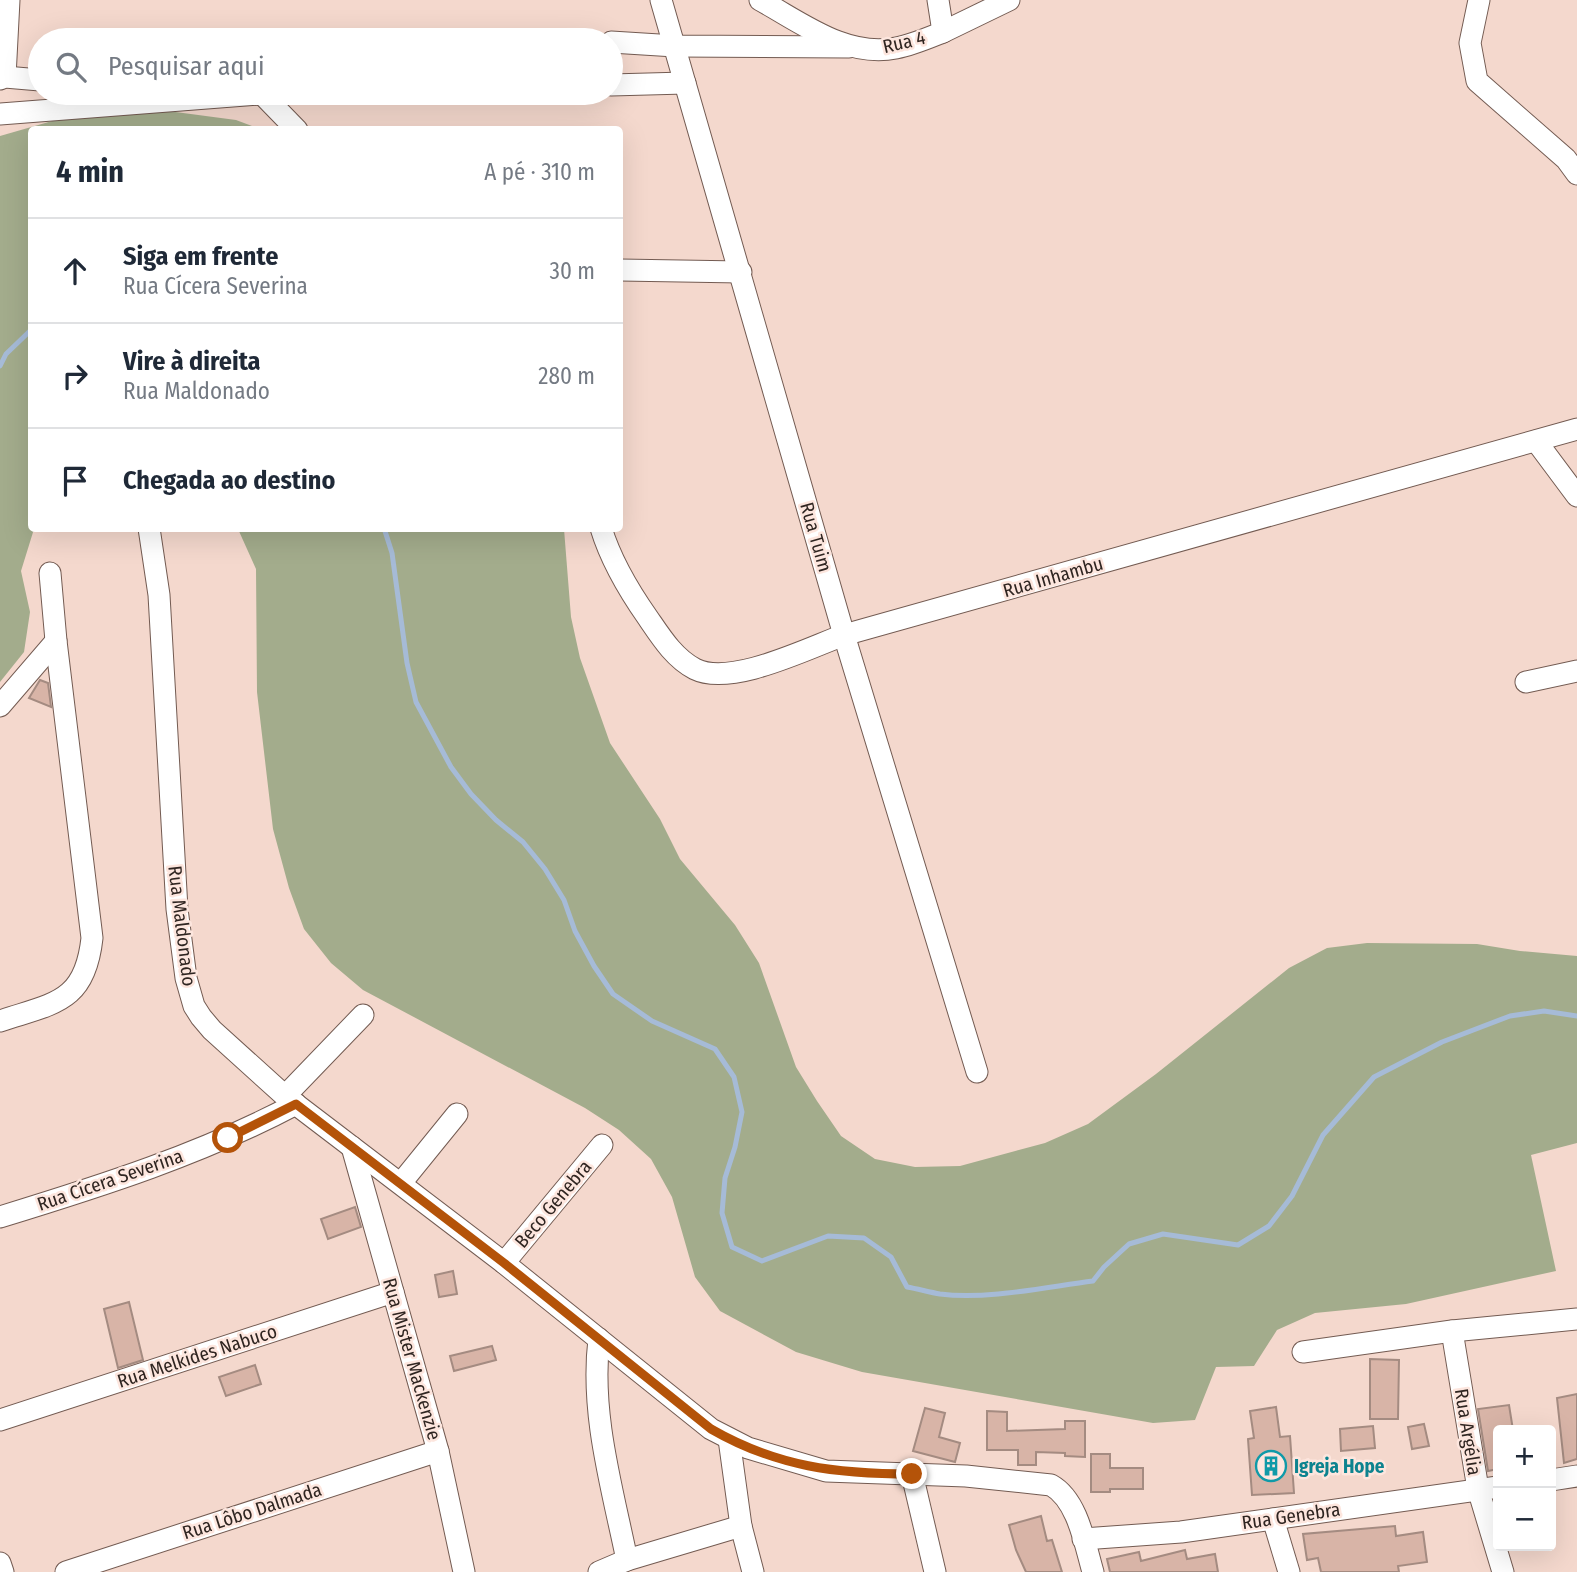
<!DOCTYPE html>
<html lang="pt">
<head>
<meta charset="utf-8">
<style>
	:root { --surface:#fff; --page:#f2f2f3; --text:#1f2937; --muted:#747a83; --line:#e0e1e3 }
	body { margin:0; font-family:"Fira Sans Condensed",sans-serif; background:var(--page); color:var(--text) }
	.controls { position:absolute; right:21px; bottom:21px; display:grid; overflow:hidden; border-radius:7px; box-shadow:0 7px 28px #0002 }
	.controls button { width:63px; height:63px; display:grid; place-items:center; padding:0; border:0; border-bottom:2px solid var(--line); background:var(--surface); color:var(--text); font:35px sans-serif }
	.stop { position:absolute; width:21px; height:21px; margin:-16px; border:5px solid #b45309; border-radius:50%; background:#fff }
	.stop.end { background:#b45309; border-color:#fff; box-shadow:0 2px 7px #0008 }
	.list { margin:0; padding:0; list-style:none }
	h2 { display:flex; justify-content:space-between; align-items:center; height:91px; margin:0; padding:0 28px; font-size:30px }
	h2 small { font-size:23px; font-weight:400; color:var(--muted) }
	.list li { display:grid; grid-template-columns:46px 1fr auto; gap:21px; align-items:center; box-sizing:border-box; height:105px; padding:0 28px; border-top:2px solid var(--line) }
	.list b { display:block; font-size:26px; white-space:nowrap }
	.list p { margin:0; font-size:23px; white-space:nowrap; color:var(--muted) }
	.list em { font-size:23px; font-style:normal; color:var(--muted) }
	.icon { flex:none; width:38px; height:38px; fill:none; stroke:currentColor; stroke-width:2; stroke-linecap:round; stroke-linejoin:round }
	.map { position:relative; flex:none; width:1577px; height:1572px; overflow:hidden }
	.search { position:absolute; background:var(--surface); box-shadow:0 7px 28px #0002; left:28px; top:28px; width:595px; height:77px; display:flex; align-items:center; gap:18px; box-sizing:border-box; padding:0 24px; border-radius:38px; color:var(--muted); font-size:26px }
	.panel { position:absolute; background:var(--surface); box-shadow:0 7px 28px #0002; left:28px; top:126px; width:595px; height:406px; border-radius:7px }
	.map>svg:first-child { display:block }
	.forest { fill:#a3ac8c }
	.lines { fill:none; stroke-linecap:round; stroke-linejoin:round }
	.stream { stroke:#a6bbd7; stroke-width:5 }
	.building { fill:#d8b4a7; stroke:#a48b81; stroke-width:2 }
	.minor-casing { stroke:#735b52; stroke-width:23 }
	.minor { stroke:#fff; stroke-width:21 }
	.route { stroke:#b45309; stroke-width:9 }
	.labels { text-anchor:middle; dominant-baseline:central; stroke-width:5; stroke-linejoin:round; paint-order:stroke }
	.street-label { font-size:19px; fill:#2f2521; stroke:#fde6de }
	.culture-label { font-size:19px; font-weight:bold; fill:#0d838f; stroke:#fde6de; text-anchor:start }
</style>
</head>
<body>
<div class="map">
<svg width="1577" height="1572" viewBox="0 0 1577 1572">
	<rect width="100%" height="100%" fill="#f4d8cd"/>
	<g class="forest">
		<path d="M168,111L236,120L260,129L32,130V528L34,529L21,571L30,612L24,652L0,682V136L73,115Z"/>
		<path d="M238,529H564L571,617L580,658L610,743L660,819L680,859L735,925L759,963L796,1067L817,1101L841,1136L875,1159L915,1167L960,1166L1045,1143L1088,1124L1156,1074L1289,968L1327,948L1367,943L1477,944L1520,951L1577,956V1143L1531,1155L1556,1271L1406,1304L1315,1313L1277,1330L1254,1366L1216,1367L1195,1420L1153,1423L862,1372L796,1352L720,1311L695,1277L672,1197L651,1159L619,1130L585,1108L363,990L331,963L304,929L289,888L273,829L257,692L256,569Z"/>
	</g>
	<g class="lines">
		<g class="stream">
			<path d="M0,366L6,354L32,329"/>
			<path d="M384,528L392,553L407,663L416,702L451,767L471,794L496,820L523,842L545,869L564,900L575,931L594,966L613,994L652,1021L715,1049L734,1077L742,1112L735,1147L725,1178L722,1213L732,1247L762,1261L828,1236L864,1238L891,1257L907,1287C918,1289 929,1292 940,1294C987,1300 1046,1287 1093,1281L1104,1267L1129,1244L1163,1234L1238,1245L1269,1226L1292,1196L1323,1135L1374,1077L1442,1042L1510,1016L1544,1011L1577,1016"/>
		</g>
	</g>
	<g class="building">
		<path d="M40,680L48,683L51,707L29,698Z"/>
		<path d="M355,1207L361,1227L328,1239L321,1219Z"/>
		<path d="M453,1271L457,1294L439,1297L435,1275Z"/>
		<path d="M129,1302L143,1360L118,1368L104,1309Z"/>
		<path d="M492,1346L496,1360L454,1371L450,1356Z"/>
		<path d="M1370,1359L1399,1360L1398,1419H1370Z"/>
		<path d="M255,1365L261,1384L226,1396L219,1377Z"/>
		<path d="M1577,1394V1459L1564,1463L1557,1398Z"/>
		<path d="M1509,1405L1513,1430H1498V1469L1488,1471L1478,1409Z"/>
		<path d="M1276,1407L1280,1437L1290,1436L1294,1493L1252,1495L1248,1439L1254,1438L1250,1411Z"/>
		<path d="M925,1408L945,1413L939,1437L960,1443L955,1462L913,1451Z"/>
		<path d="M987,1411L1007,1412V1431L1065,1429V1421H1085V1457L1065,1456V1453L1036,1452V1465H1018V1450H987Z"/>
		<path d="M1424,1424L1429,1446L1412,1449L1408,1427Z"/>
		<path d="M1373,1426L1375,1448L1341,1451L1340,1429Z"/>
		<path d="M1091,1454H1110V1468H1143V1489H1110V1492H1091Z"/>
		<path d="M1041,1516L1047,1541L1052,1540L1062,1572H1026L1016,1550L1009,1525Z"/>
		<path d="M1395,1526L1396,1536L1423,1532L1427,1562L1398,1566L1399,1572H1321L1318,1558L1307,1560L1303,1534Z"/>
		<path d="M1185,1550L1187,1559L1215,1554L1218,1572H1110L1107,1559L1139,1552L1141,1561Z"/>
	</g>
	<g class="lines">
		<g class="minor-casing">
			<g id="minor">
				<path d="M661,0L844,635L977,1072"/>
				<path d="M760,0C802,23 846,58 896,48C912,45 928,38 943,32L938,0"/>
				<path d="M1479,0L1470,43L1477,81L1566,159L1577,174"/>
				<path d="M943,32L1009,0"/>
				<path d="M611,42L675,46L849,47"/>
				<path d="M5,77L9,0"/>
				<path d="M0,79L5,77L40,80"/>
				<path d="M611,85L685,83"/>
				<path d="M261,93L297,130"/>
				<path d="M0,114L273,93"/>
				<path d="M620,270L741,272"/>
				<path d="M1536,441L1577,496"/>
				<path d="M149,528L159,595L177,909L186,978L194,1006L201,1017L212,1030L285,1096L504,1263L711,1429L748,1448L826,1471L966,1476L1051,1485C1078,1500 1085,1545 1093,1572"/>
				<path d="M601,528C611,561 629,591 648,618C661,637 674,658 695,669C731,687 808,648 844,635L1577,429"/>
				<path d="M1526,682L1577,671"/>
				<path d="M0,706L56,641"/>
				<path d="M0,1021C54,1003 85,1003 92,938L56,641L50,573"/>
				<path d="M285,1096L363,1015"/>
				<path d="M352,1147L438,1451L464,1572"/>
				<path d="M401,1183L457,1114"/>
				<path d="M0,1217C101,1186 202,1154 296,1104"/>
				<path d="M504,1263L602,1145"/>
				<path d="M1452,1331L1478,1489L1503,1572"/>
				<path d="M599,1339C590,1413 612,1487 627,1560"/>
				<path d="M1303,1352L1452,1331L1577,1319"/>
				<path d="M0,1420L393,1292"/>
				<path d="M729,1439L741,1526L753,1572"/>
				<path d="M912,1474L935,1572"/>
				<path d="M1551,1480L1577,1476"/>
				<path d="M1273,1519L1289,1572"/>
				<path d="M1083,1539L1181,1532L1498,1487"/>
				<path d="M0,1563L3,1572"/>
				<path d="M66,1572L438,1451"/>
				<path d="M599,1572L627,1560L741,1526"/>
			</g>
		</g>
		<use href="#minor" class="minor"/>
	</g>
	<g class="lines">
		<path class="route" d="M228,1138L296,1104L504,1263L711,1429C777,1467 837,1474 912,1474"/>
	</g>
	<defs>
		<g id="building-ring" transform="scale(1.575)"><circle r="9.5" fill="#fde6de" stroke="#0f9aa8" stroke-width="1.5"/><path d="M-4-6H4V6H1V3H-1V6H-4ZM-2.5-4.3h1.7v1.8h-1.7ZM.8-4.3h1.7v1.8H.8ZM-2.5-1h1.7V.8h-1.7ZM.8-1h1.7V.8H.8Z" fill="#0f9aa8"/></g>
	</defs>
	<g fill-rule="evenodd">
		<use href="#building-ring" x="1271" y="1466"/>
	</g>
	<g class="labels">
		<g class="street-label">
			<text transform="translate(904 42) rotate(-13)">Rua 4</text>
			<text transform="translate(816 537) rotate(74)">Rua Tuim</text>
			<text transform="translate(1053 577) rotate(-16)">Rua Inhambu</text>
			<text transform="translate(182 926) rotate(83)">Rua Maldonado</text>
			<text transform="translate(110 1180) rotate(-19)">Rua Cícera Severina</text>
			<text transform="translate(553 1204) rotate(-50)">Beco Genebra</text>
			<text transform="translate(197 1356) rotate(-18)">Rua Melkides Nabuco</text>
			<text transform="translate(412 1359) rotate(74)">Rua Mister Mackenzie</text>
			<text transform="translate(1468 1432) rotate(81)">Rua Argélia</text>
			<text transform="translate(252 1511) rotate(-18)">Rua Lôbo Dalmada</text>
			<text transform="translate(1291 1516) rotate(-8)">Rua Genebra</text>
		</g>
		<g class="culture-label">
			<text x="1294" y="1466">Igreja Hope</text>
		</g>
	</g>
</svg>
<div class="controls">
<button>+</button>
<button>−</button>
</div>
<div class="stop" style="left:228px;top:1138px"></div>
<div class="stop end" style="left:912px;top:1474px"></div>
<div class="search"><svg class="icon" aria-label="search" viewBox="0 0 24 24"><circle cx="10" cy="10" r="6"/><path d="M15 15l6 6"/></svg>Pesquisar aqui</div>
<section class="panel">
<h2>4 min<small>A pé · 310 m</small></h2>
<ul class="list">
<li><svg class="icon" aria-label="ahead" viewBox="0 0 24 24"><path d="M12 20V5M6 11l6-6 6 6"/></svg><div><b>Siga em frente</b><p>Rua Cícera Severina</p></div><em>30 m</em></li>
<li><svg class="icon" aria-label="right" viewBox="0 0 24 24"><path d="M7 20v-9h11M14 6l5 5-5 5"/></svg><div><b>Vire à direita</b><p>Rua Maldonado</p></div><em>280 m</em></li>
<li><svg class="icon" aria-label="arrive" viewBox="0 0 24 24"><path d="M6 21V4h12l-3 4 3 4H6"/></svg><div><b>Chegada ao destino</b></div></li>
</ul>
</section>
</div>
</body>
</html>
